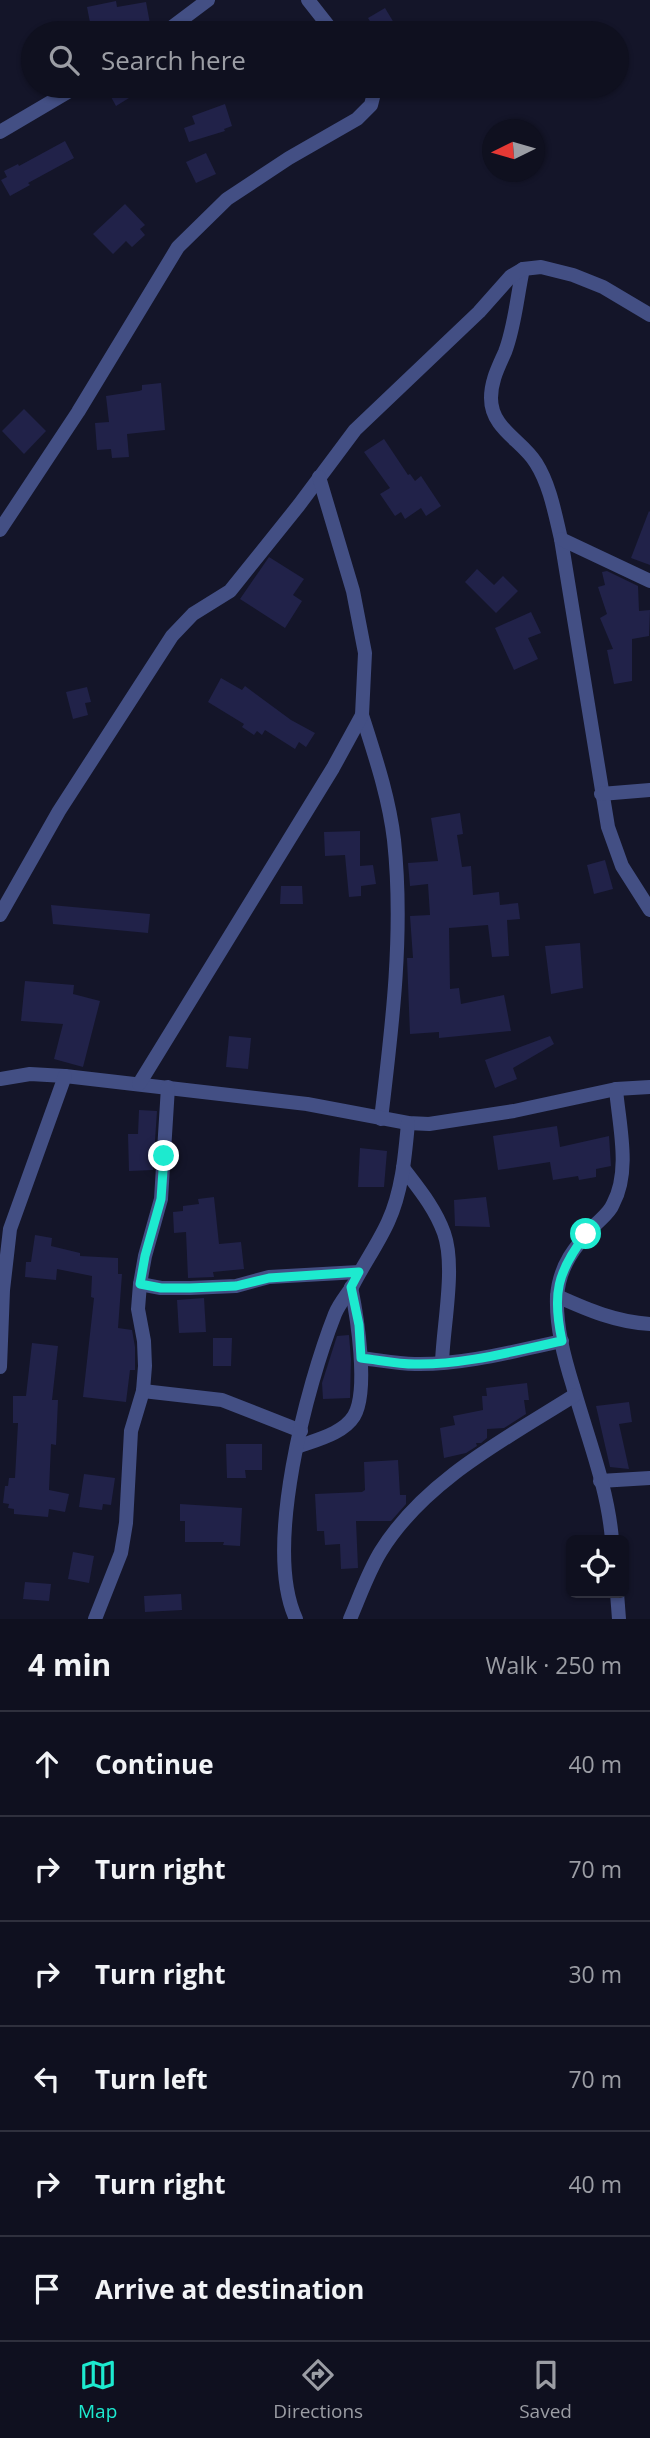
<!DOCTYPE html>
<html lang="en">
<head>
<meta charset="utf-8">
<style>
	:root { --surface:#0f101f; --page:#181928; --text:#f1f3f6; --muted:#9b9da4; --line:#2f303d; --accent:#1deacf }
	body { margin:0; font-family:"Open Sans",sans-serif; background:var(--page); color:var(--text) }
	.controls { position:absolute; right:21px; bottom:21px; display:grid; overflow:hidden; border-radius:10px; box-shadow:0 2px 5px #0004 }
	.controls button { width:63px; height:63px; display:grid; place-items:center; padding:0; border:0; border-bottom:2px solid var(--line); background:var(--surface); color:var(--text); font:35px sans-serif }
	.compass { position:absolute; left:482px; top:119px; width:63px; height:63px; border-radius:50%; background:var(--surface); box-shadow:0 2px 5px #0004; rotate:265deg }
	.stop { position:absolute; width:21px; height:21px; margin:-16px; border:5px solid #1deacf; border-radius:50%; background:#fff }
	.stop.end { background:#1deacf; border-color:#fff; box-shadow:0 2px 7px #0008 }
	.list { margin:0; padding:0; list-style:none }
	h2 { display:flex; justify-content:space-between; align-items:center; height:91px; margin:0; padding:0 28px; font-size:30px }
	h2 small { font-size:23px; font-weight:400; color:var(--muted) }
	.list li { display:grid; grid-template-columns:46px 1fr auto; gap:21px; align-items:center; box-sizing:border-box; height:105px; padding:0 28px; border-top:2px solid var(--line) }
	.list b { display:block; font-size:26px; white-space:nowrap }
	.list em { font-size:23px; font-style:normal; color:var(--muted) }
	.icon { flex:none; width:38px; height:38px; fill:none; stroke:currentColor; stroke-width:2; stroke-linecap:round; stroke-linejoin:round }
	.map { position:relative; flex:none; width:650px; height:1619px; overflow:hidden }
	.search { position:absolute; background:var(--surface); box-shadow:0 2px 5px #0004; left:21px; right:21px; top:21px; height:77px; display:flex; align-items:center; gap:18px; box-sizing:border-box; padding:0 24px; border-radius:38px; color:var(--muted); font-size:26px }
	.sheet { height:721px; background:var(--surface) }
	nav { display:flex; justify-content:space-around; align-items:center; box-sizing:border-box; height:98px; border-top:2px solid var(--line); background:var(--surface); font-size:19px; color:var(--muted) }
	nav a { display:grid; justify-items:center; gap:4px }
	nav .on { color:var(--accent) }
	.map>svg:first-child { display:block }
	.building { fill:#212249 }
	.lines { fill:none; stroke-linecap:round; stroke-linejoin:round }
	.street { stroke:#434f84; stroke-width:14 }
	.route { stroke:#1deacf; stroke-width:9 }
</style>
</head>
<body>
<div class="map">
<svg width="650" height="1619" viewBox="0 0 650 1619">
	<rect width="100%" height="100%" fill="#141529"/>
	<g class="building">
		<path d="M116,1L117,7L146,2L151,29L92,33L87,7Z"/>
		<path d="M385,8L400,33H377L368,18Z"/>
		<path d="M105,86H123L129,98L116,106Z"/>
		<path d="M225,104L232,126L224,129L225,131L189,142L184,128L195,124L192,116Z"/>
		<path d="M65,141L74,158L28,183L30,185L10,196L1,180L7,177L4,171L18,164L19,166Z"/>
		<path d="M206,153L216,174L196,183L186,162Z"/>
		<path d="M125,204L145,225L140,229L145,235L132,247L126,241L113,254L93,234Z"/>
		<path d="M161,383L165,430L127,434L129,457L112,458L111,449L97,450L95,423L109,422L106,396L139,391L142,390V385Z"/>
		<path d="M24,409L46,431L24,454L2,431Z"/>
		<path d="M384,439L408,475L410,474L415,481L421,476L441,506L426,516L421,508L405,519L401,512L395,516L380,494L390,488L364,452Z"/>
		<path d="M649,511L650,512V565L631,558Z"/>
		<path d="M269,557L304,579L293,595L302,601L285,628L240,599Z"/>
		<path d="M477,569L494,585L503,576L518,591L496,613L465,582Z"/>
		<path d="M607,571L638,586L639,611L650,610L649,636L632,639V681L614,684L607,650L613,649L600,618L607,614L598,587L605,585L602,572Z"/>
		<path d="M531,612L541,633L528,638L538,659L514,670L495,628Z"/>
		<path d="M221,678L242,690L245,686L291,720L315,733L306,747L299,742L295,749L265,730L262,735L257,731L254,735L242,727L244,724L208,702Z"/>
		<path d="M87,687L91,702L85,703L88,715L73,719L66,692Z"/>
		<path d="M460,813L463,834L457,835L462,867L471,866L473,895L499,892L500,905L518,903L520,919L507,920L509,956L492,957L488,925L449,928L450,989L459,988L461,1004L504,995L511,1031L439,1038V1032L410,1034L407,958H413L410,916L430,915L428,884L410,886L408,863L438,861L431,818Z"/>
		<path d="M360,831V866L373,865L376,884L361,886V896L349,897L345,855L325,856L324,832Z"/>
		<path d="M605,860L613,889L594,894L587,865Z"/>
		<path d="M281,886H302L303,904H280Z"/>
		<path d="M51,905L150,914L148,933L53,924Z"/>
		<path d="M580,943L583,988L551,994L545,946Z"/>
		<path d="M25,981L74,985L73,994L100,1001L83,1067L54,1059L63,1024L21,1021Z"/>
		<path d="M229,1036L251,1038L248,1069L226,1067Z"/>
		<path d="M550,1036L554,1044L513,1068L517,1079L495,1088L485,1060Z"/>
		<path d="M139,1110L157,1111L153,1170L129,1171L128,1134H138Z"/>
		<path d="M557,1126L560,1147L609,1136L611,1166L596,1169V1177L579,1180L578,1176L553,1180L550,1162L498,1170L493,1136Z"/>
		<path d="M360,1148L387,1151L384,1187H358Z"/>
		<path d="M214,1197L219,1244L241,1242L244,1269L213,1272L214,1277L188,1278L186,1232L174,1233L173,1212L183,1211V1206L199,1204L198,1199Z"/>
		<path d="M486,1197L490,1227L455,1226L454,1200Z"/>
		<path d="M35,1235L52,1238L51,1246L80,1253V1256L118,1258V1274H122L118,1328L132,1330L135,1347V1370H130L126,1402L83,1397L94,1298L91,1297L92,1276L57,1269L56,1280L25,1277L26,1262H31Z"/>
		<path d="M204,1298L206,1332L179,1333L177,1300Z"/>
		<path d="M349,1335L351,1359L350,1398L323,1399L322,1383L337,1336Z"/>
		<path d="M213,1338H232L231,1366H213Z"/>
		<path d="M32,1343L58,1346L52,1400H58L56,1445L51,1444L49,1490L69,1494L65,1512L49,1509L48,1517L14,1514V1509L8,1508L9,1504L3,1503L5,1486H8L9,1478H15L18,1423H13V1396H26Z"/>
		<path d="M527,1383L529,1400H524L526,1414L504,1428L487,1429V1438L481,1443H476L477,1446L466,1453L444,1458L440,1428L455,1425L453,1416L483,1410L482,1396H487L486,1388Z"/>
		<path d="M629,1402L632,1422L619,1424L629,1469L610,1467L596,1406Z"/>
		<path d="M226,1444H262V1470H245L246,1478H227Z"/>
		<path d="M398,1460L400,1495H406V1504L391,1521H356L358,1568L341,1569L340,1544L325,1545L324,1531H317L315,1494L362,1492L365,1490L364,1462Z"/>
		<path d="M84,1474L115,1478L111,1505L103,1504L102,1510L79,1507Z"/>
		<path d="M180,1504L242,1508L240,1546L223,1545L224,1542H185V1521H180Z"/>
		<path d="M73,1552L94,1556L89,1583L68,1579Z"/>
		<path d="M25,1582L51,1584L49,1601L23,1599Z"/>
		<path d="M181,1594L182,1610L145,1612L144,1596Z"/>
	</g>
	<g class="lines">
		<g class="street">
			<path d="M308,0L334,33"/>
			<path d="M164,33L208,0"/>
			<path d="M0,132L78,86"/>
			<path d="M523,269C517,296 515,326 505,352C498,368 491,381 491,398C491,429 522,440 536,463C550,485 555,514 561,539L608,827L622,866L650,910"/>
			<path d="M0,530L78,412L178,247L227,199L289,158L357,119L371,105L374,93L372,86"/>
			<path d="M561,539L650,581"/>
			<path d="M362,715C375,756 389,797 394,840C404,932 392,1028 381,1119"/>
			<path d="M601,794L650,790"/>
			<path d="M0,915L59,811L172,636L193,614L230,591L299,505L355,430L479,312L511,276L523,269L541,267L573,275L603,287L650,315"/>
			<path d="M0,1079L30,1074L65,1076L307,1104L408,1123L429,1124L514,1111L616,1089L650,1087"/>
			<path d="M139,1084L333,768L362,715L365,653L353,591L319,477"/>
			<path d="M403,1168C419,1189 435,1208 444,1233C456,1267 443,1326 442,1363"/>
			<path d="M140,1284L161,1288H190L236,1286L269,1277L359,1272"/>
			<path d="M557,1296C588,1310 616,1322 650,1324"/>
			<path d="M361,1358C379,1360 397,1364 415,1364C464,1365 515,1351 562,1341"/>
			<path d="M0,1367L3,1290L10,1229L65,1076"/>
			<path d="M143,1391L222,1400L301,1431"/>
			<path d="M297,1447C315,1440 343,1434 354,1416C369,1391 357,1316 351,1287"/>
			<path d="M600,1481L650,1478"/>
			<path d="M612,1540C608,1488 587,1436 573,1386C564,1357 556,1327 557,1297C559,1266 575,1246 596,1224C602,1218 610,1212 613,1204C631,1171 619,1125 616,1089"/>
			<path d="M617,1593L619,1619"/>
			<path d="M95,1619L121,1553L126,1523L131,1431L143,1391L145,1366L144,1341L138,1309L140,1284L145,1256L161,1199L168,1087"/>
			<path d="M296,1619C263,1548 307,1385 335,1314C339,1304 346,1296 352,1287C363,1265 378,1244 388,1222C402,1192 405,1156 408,1123"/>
			<path d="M350,1619C360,1596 368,1572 381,1551C425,1480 507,1438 575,1395"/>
		</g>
	</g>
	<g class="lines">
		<path class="route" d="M164,1156L161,1199L145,1256L140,1284L161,1288H190L236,1286L269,1278L359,1272L351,1287L359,1325L361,1358C379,1360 397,1364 415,1364C464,1365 514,1351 562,1341C552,1294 557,1272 586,1234"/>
	</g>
</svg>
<div class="controls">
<button><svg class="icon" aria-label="locate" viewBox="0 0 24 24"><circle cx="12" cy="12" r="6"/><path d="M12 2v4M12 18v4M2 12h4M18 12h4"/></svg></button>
</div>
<svg class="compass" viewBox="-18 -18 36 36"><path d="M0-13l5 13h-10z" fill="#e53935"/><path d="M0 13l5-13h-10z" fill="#9b9da4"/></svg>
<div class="stop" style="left:586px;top:1234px"></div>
<div class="stop end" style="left:164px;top:1156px"></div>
<div class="search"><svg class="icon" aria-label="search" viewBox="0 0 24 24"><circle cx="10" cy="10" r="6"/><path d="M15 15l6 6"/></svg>Search here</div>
</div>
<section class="sheet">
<h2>4 min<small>Walk · 250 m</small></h2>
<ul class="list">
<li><svg class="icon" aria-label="ahead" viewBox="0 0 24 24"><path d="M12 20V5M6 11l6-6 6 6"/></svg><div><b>Continue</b></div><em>40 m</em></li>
<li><svg class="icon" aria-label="right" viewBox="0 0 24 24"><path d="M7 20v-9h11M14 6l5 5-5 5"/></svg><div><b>Turn right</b></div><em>70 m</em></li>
<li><svg class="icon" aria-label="right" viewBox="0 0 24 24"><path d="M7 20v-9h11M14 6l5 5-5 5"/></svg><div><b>Turn right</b></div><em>30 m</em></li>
<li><svg class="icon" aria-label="left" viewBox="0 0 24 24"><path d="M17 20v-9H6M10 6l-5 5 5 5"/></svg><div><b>Turn left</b></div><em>70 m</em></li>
<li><svg class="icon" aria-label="right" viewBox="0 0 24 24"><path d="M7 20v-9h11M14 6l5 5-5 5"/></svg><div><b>Turn right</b></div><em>40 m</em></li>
<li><svg class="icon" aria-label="arrive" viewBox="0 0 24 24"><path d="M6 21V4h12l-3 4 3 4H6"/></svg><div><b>Arrive at destination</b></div></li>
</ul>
</section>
<nav>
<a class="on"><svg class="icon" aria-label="map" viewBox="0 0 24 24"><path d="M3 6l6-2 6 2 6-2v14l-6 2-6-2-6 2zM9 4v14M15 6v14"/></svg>Map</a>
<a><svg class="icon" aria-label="directions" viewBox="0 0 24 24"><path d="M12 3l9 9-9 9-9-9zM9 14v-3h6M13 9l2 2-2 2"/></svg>Directions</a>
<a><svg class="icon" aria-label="saved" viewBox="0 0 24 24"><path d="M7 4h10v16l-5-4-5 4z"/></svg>Saved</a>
</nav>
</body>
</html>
